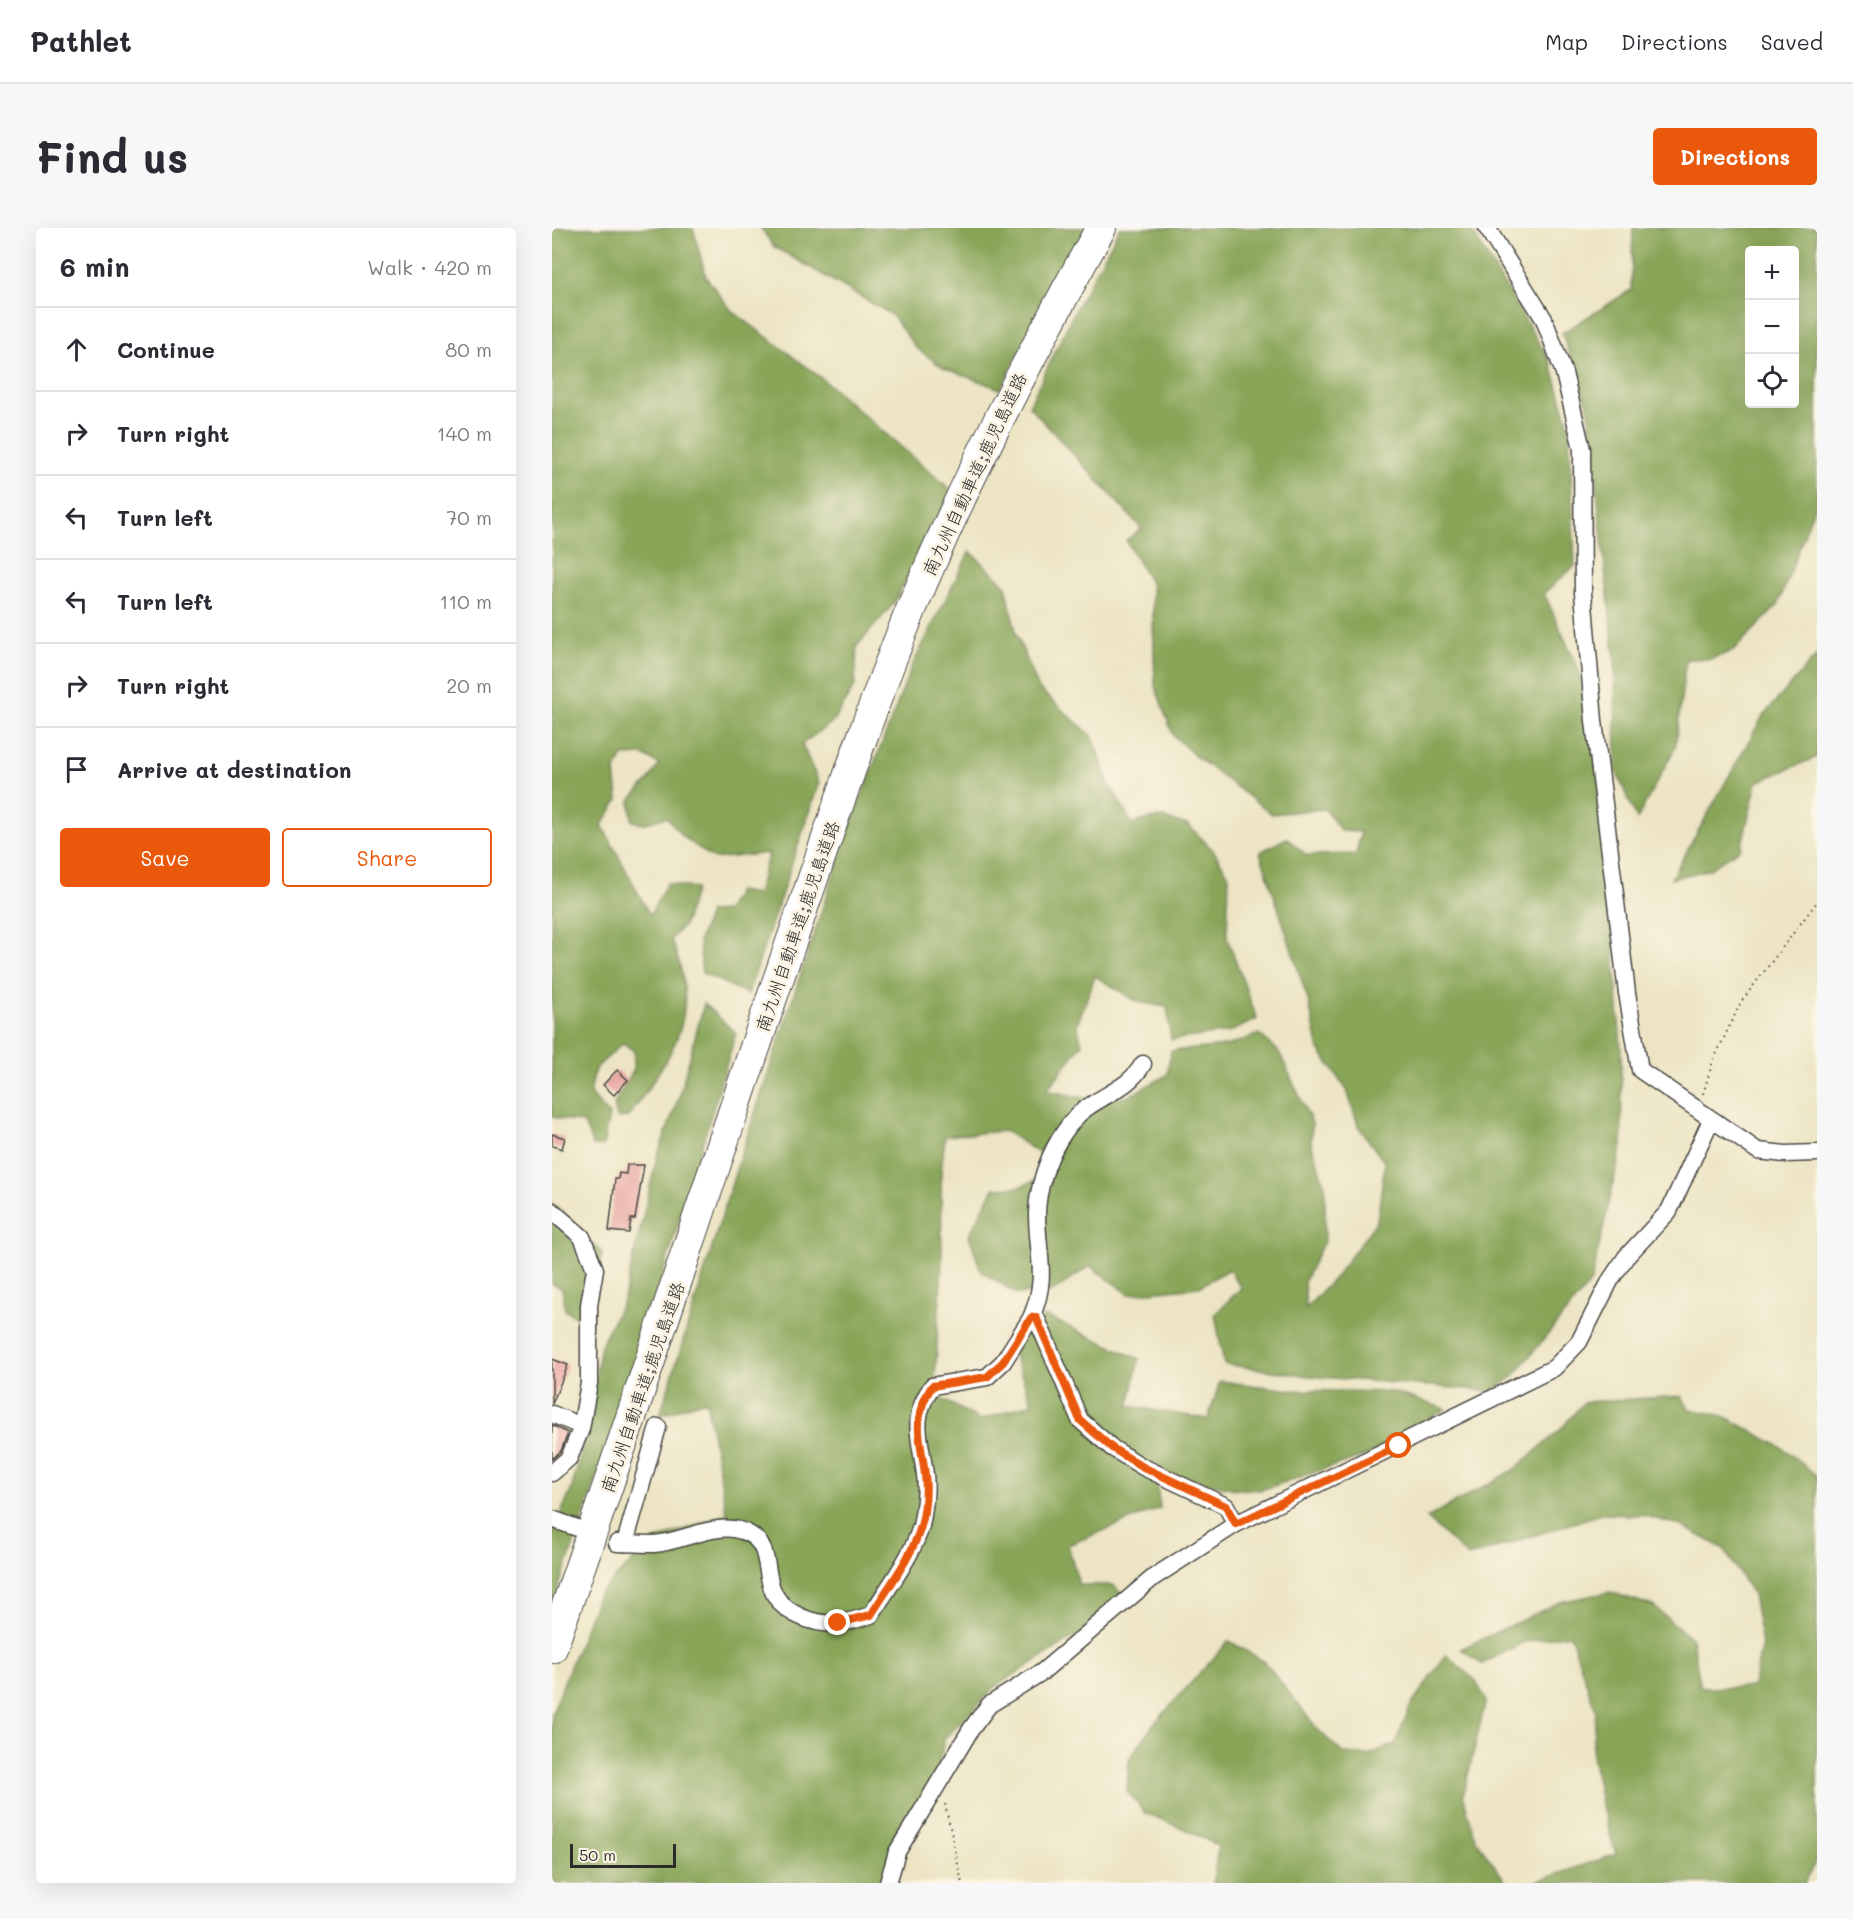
<!DOCTYPE html>
<html lang="en">
<head>
<meta charset="utf-8">
<style>
	:root { --surface:#fff; --page:#f7f7f7; --text:#2b2b33; --muted:#7c7c81; --line:#e1e1e2; --accent:#ea580c }
	body { margin:0; font-family:Mali,"Klee One",sans-serif; background:var(--page); color:var(--text) }
	.controls { position:absolute; right:18px; top:18px; display:grid; overflow:hidden; border-radius:6px; box-shadow:0 6px 24px #0002 }
	.controls button { width:54px; height:54px; display:grid; place-items:center; padding:0; border:0; border-bottom:2px solid var(--line); background:var(--surface); color:var(--text); font:30px sans-serif }
	.scale { position:absolute; left:18px; bottom:15px; width:106px; box-sizing:border-box; padding-left:6px; border:3px solid #2b2b2b; border-top:0; font-size:16px; line-height:21px; white-space:nowrap; color:#2b2b2b; -webkit-text-stroke:4px #fcf5e5; paint-order:stroke }
	.stop { position:absolute; width:18px; height:18px; margin:-14px; border:4px solid #ea580c; border-radius:50%; background:#fff }
	.stop.end { background:#ea580c; border-color:#fff; box-shadow:0 2px 6px #0008 }
	.list { margin:0; padding:0; list-style:none }
	h2 { display:flex; justify-content:space-between; align-items:center; height:78px; margin:0; padding:0 24px; font-size:26px }
	h2 small { font-size:20px; font-weight:400; color:var(--muted) }
	.list li { display:grid; grid-template-columns:39px 1fr auto; gap:18px; align-items:center; box-sizing:border-box; height:84px; padding:0 24px; border-top:2px solid var(--line) }
	.list b { display:block; font-size:22px; white-space:nowrap }
	.list em { font-size:20px; font-style:normal; color:var(--muted) }
	.actions { display:flex; gap:12px; padding:18px 24px }
	.actions a { flex:1; padding:14px 0; border:2px solid var(--accent); border-radius:6px; text-align:center; font-size:21px; color:var(--accent) }
	.actions .main { background:var(--accent); color:#fff }
	.icon { flex:none; width:33px; height:33px; fill:none; stroke:currentColor; stroke-width:2; stroke-linecap:round; stroke-linejoin:round }
	.map { position:relative; flex:none; width:1265px; height:1655px; overflow:hidden; border-radius:6px }
	header { display:flex; align-items:center; gap:36px; box-sizing:border-box; height:84px; padding:0 30px; background:var(--surface); border-bottom:2px solid var(--line) }
	header strong { font-size:28px }
	nav { display:flex; gap:33px; margin-inline-start:auto; font-size:21px }
	.intro { display:flex; align-items:center; justify-content:space-between; box-sizing:border-box; height:144px; padding:0 36px }
	h1 { margin:0; font-size:42px }
	.button { padding:15px 27px; border-radius:6px; background:var(--accent); color:#fff; font-size:21px; font-weight:700 }
	main { display:flex; gap:36px; padding:0 36px }
	aside { flex:1; background:var(--surface); border-radius:6px; box-shadow:0 6px 24px #0002 }
	.map>svg:first-child { display:block }
	.forest { fill:#88a559; stroke:#5a6842; stroke-width:1.5; fill-rule:evenodd }
	.building { fill:#e7a09e }
	.lines { fill:none; stroke-linecap:round; stroke-linejoin:round }
	.street-casing { stroke:#484742; stroke-width:19 }
	.highway-casing { stroke:#484742; stroke-width:32 }
	.path { stroke:#484742; stroke-width:2; stroke-dasharray:1.5 4.5; stroke-linecap:butt }
	.street { stroke:#fff; stroke-width:16 }
	.highway { stroke:#fff; stroke-width:30 }
	.route { stroke:#ea580c; stroke-width:8 }
	.labels { text-anchor:middle; dominant-baseline:central; stroke-width:6; stroke-linejoin:round; paint-order:stroke }
	.street-label { font-size:18px; fill:#2b2b2b; stroke:#fcf5e5 }
</style>
</head>
<body>
<header>
<strong>Pathlet</strong>
<nav><a>Map</a><a>Directions</a><a>Saved</a></nav>
</header>
<div class="intro"><h1>Find us</h1><a class="button">Directions</a></div>
<main>
<aside>
<h2>6 min<small>Walk · 420 m</small></h2>
<ul class="list">
<li><svg class="icon" aria-label="ahead" viewBox="0 0 24 24"><path d="M12 20V5M6 11l6-6 6 6"/></svg><div><b>Continue</b></div><em>80 m</em></li>
<li><svg class="icon" aria-label="right" viewBox="0 0 24 24"><path d="M7 20v-9h11M14 6l5 5-5 5"/></svg><div><b>Turn right</b></div><em>140 m</em></li>
<li><svg class="icon" aria-label="left" viewBox="0 0 24 24"><path d="M17 20v-9H6M10 6l-5 5 5 5"/></svg><div><b>Turn left</b></div><em>70 m</em></li>
<li><svg class="icon" aria-label="left" viewBox="0 0 24 24"><path d="M17 20v-9H6M10 6l-5 5 5 5"/></svg><div><b>Turn left</b></div><em>110 m</em></li>
<li><svg class="icon" aria-label="right" viewBox="0 0 24 24"><path d="M7 20v-9h11M14 6l5 5-5 5"/></svg><div><b>Turn right</b></div><em>20 m</em></li>
<li><svg class="icon" aria-label="arrive" viewBox="0 0 24 24"><path d="M6 21V4h12l-3 4 3 4H6"/></svg><div><b>Arrive at destination</b></div></li>
</ul>
<div class="actions"><a class="main">Save</a><a>Share</a></div>
</aside>
<div class="map">
<svg width="1265" height="1655" viewBox="0 0 1265 1655">
	<rect width="100%" height="100%" fill="#fcf5e5"/>
	<filter id="ink" filterUnits="userSpaceOnUse"><feTurbulence type="fractalNoise" baseFrequency=".0167" numOctaves="2"/><feDisplacementMap in="SourceGraphic" scale="12" xChannelSelector="R" yChannelSelector="G"/><feConvolveMatrix kernelMatrix="1 2 1 2 8 2 1 2 1" color-interpolation-filters="sRGB"/></filter>
	<filter id="wash" filterUnits="userSpaceOnUse"><feTurbulence type="fractalNoise" baseFrequency=".008" numOctaves="4" result="noise"/><feDisplacementMap in="SourceGraphic" scale="24" xChannelSelector="R" yChannelSelector="G"/><feGaussianBlur stdDeviation="1.35" result="paint"/><feColorMatrix in="noise" values="0 0 0 0 0 0 0 0 0 0 0 0 0 0 0 0 0 1.4 0 .05"/><feComposite in="paint" operator="in"/></filter>
	<g filter="url(#wash)">
		<rect width="100%" height="100%" fill="#ece4c3"/>
		<g class="forest">
			<path d="M0,0H141L154,49L179,82L268,149L400,263L342,375L305,418L303,457L282,493L250,516L267,555L196,766L150,745L147,713L157,684L174,683L186,663L205,666L217,625L162,631L130,608L115,589L91,596L80,593L78,572L97,552L107,536L91,527L71,528L63,542L66,572L50,597L98,687L115,655L144,661L132,697L119,711C152,793 120,823 77,889L65,890L62,876L82,841V823L71,815L43,841L38,866L57,887L51,918H41L32,895L0,889Z"/>
			<path d="M209,0H533L448,161L392,140L364,120L340,87L221,18Z"/>
			<path d="M568,0H918L998,133L1017,198L1023,338L992,365L1027,443L1053,590L1069,822L1070,917L1039,1054L960,1150L939,1163L757,1148L672,1136L663,1086L689,1060L677,1041L647,1059L577,1066L538,1038L500,1064L465,1066L429,1043L417,1007L442,960L467,959L493,948L489,926L453,903L393,908L389,944L390,1033L382,1167L429,1192L480,1175L459,1120L493,1088L587,1131L577,1178L656,1191L668,1153L738,1162L841,1164L894,1181L818,1226L709,1262L684,1261L603,1244L608,1280L516,1317L527,1357H561L578,1374L444,1458L392,1511L387,1536L359,1596L338,1655H0V1485L46,1367L101,1313L175,1286L154,1172L108,1187L184,942L295,606L359,440L418,323L454,358L464,405L487,461L540,508L558,558L580,595L607,589L636,597L661,622L677,648L675,709L705,791L678,804L619,812L615,779L586,774L543,748L525,797L530,816L495,862L541,872L575,869L615,847L619,823L675,818L707,806L727,824L760,895L759,915L773,958V1011L752,1054L754,1080L785,1047L825,993L833,935L806,898L795,862L767,822L757,775L708,624L735,610L754,627L804,626L809,604L789,603L773,581L720,586L642,527L621,507L603,458L600,358L574,312L590,301L477,178L523,82Z"/>
			<path d="M1081,0H1265V272L1226,377L1181,423L1159,431H1134L1123,520L1085,591L1064,543L1063,434L1036,178L1010,105L1079,62ZM1198,22H1242V176H1198Z"/>
			<path d="M1265,427V529L1205,554L1189,620L1158,641L1119,651L1211,488Z"/>
			<path d="M152,776L184,805L79,1152L0,1379V1305L19,1263L32,1214L49,1117L72,1070L105,929L127,869Z"/>
			<path d="M0,975L50,1025L38,1097L13,1082L10,1060L0,1056Z"/>
			<path d="M1129,1168L1137,1181L1172,1188L1231,1220L1265,1248V1630L1253,1655H980L1064,1626L1049,1575L1040,1526L1044,1484L1018,1406L972,1414L930,1436L909,1421L1008,1374L1058,1364L1101,1378L1140,1411L1149,1460L1201,1459L1210,1416L1201,1367L1172,1321L1130,1298L1091,1287L1049,1286L916,1329L875,1290L963,1241L1008,1202L1032,1174Z"/>
			<path d="M677,1413L713,1434L767,1503L791,1525L816,1527L843,1516L858,1479L894,1427L923,1452L934,1472L911,1568L924,1612L955,1655H661L666,1618L635,1602L593,1585L575,1563L577,1531L601,1497Z"/>
		</g>
		<g id="blocks">
			<g class="building">
				<path d="M65,842L76,852L62,867L51,857Z"/>
				<path d="M0,906L13,910L10,921L0,918Z"/>
				<path d="M75,937H92L83,991H79L77,1005L57,1003L63,951H66L67,945L74,946Z"/>
				<path d="M0,1131L16,1137L0,1176Z"/>
				<path d="M0,1197L16,1205L9,1223L0,1231Z"/>
			</g>
		</g>
	</g>
	<g filter="url(#ink)">
		<use href="#blocks" fill-opacity="0" stroke="#484742" stroke-width="1.5"/>
		<g class="lines">
			<g class="street-casing">
				<g id="street">
					<path d="M935,0L992,91L1012,145L1030,221L1031,365L1042,493L1075,765L1088,842L1206,923L1233,926L1265,925"/>
					<path d="M0,983L30,1009L43,1041L37,1077V1155L29,1201L17,1230L0,1245"/>
					<path d="M479,1090C497,1048 485,1028 485,986C485,963 495,932 507,912C512,904 520,893 527,886C548,867 576,862 591,836"/>
					<path d="M0,1186L29,1198"/>
					<path d="M0,1291L31,1302"/>
					<path d="M65,1315C78,1315 90,1316 102,1316C133,1314 167,1290 197,1306C219,1318 212,1343 221,1363C230,1386 264,1398 287,1395C298,1394 309,1390 319,1387C335,1361 361,1327 369,1298C372,1284 375,1261 373,1247C369,1210 357,1192 380,1158L435,1149L451,1134L479,1090L484,1089L528,1192L560,1220L591,1239L674,1278L684,1296"/>
					<path d="M73,1315L106,1199"/>
					<path d="M336,1655L345,1624L419,1501L437,1477L490,1444L602,1349L684,1296L1002,1140L1027,1114L1059,1051L1074,1029L1117,983L1159,892"/>
				</g>
			</g>
			<g class="highway-casing">
				<path id="highway" d="M0,1420C81,1189 156,955 236,723C276,608 314,491 361,377C415,248 480,123 549,0"/>
			</g>
			<g class="path">
				<path d="M1151,866L1161,833L1189,774L1265,674"/>
				<path d="M393,1576L410,1655"/>
			</g>
			<use href="#street" class="street"/>
			<use href="#highway" class="highway"/>
		</g>
	</g>
	<g class="lines" filter="url(#ink)">
		<path class="route" d="M286,1395L319,1387C335,1361 361,1327 369,1298C373,1284 375,1261 373,1247C369,1210 358,1192 380,1158L435,1149L451,1134L479,1090L484,1089L528,1192L560,1220L591,1239L674,1278L684,1296L847,1218"/>
	</g>
	<g class="labels">
		<g class="street-label">
			<text transform="translate(422 246) rotate(-65)">南九州自動車道;鹿児島道路</text>
			<text transform="translate(245 698) rotate(-71)">南九州自動車道;鹿児島道路</text>
			<text transform="translate(90 1159) rotate(-71)">南九州自動車道;鹿児島道路</text>
		</g>
	</g>
</svg>
<div class="controls">
<button>+</button>
<button>−</button>
<button><svg class="icon" aria-label="locate" viewBox="0 0 24 24"><circle cx="12" cy="12" r="6"/><path d="M12 2v4M12 18v4M2 12h4M18 12h4"/></svg></button>
</div>
<div class="scale">50 m</div>
<div class="stop" style="left:847px;top:1218px"></div>
<div class="stop end" style="left:286px;top:1395px"></div>
</div>
</main>
</body>
</html>
